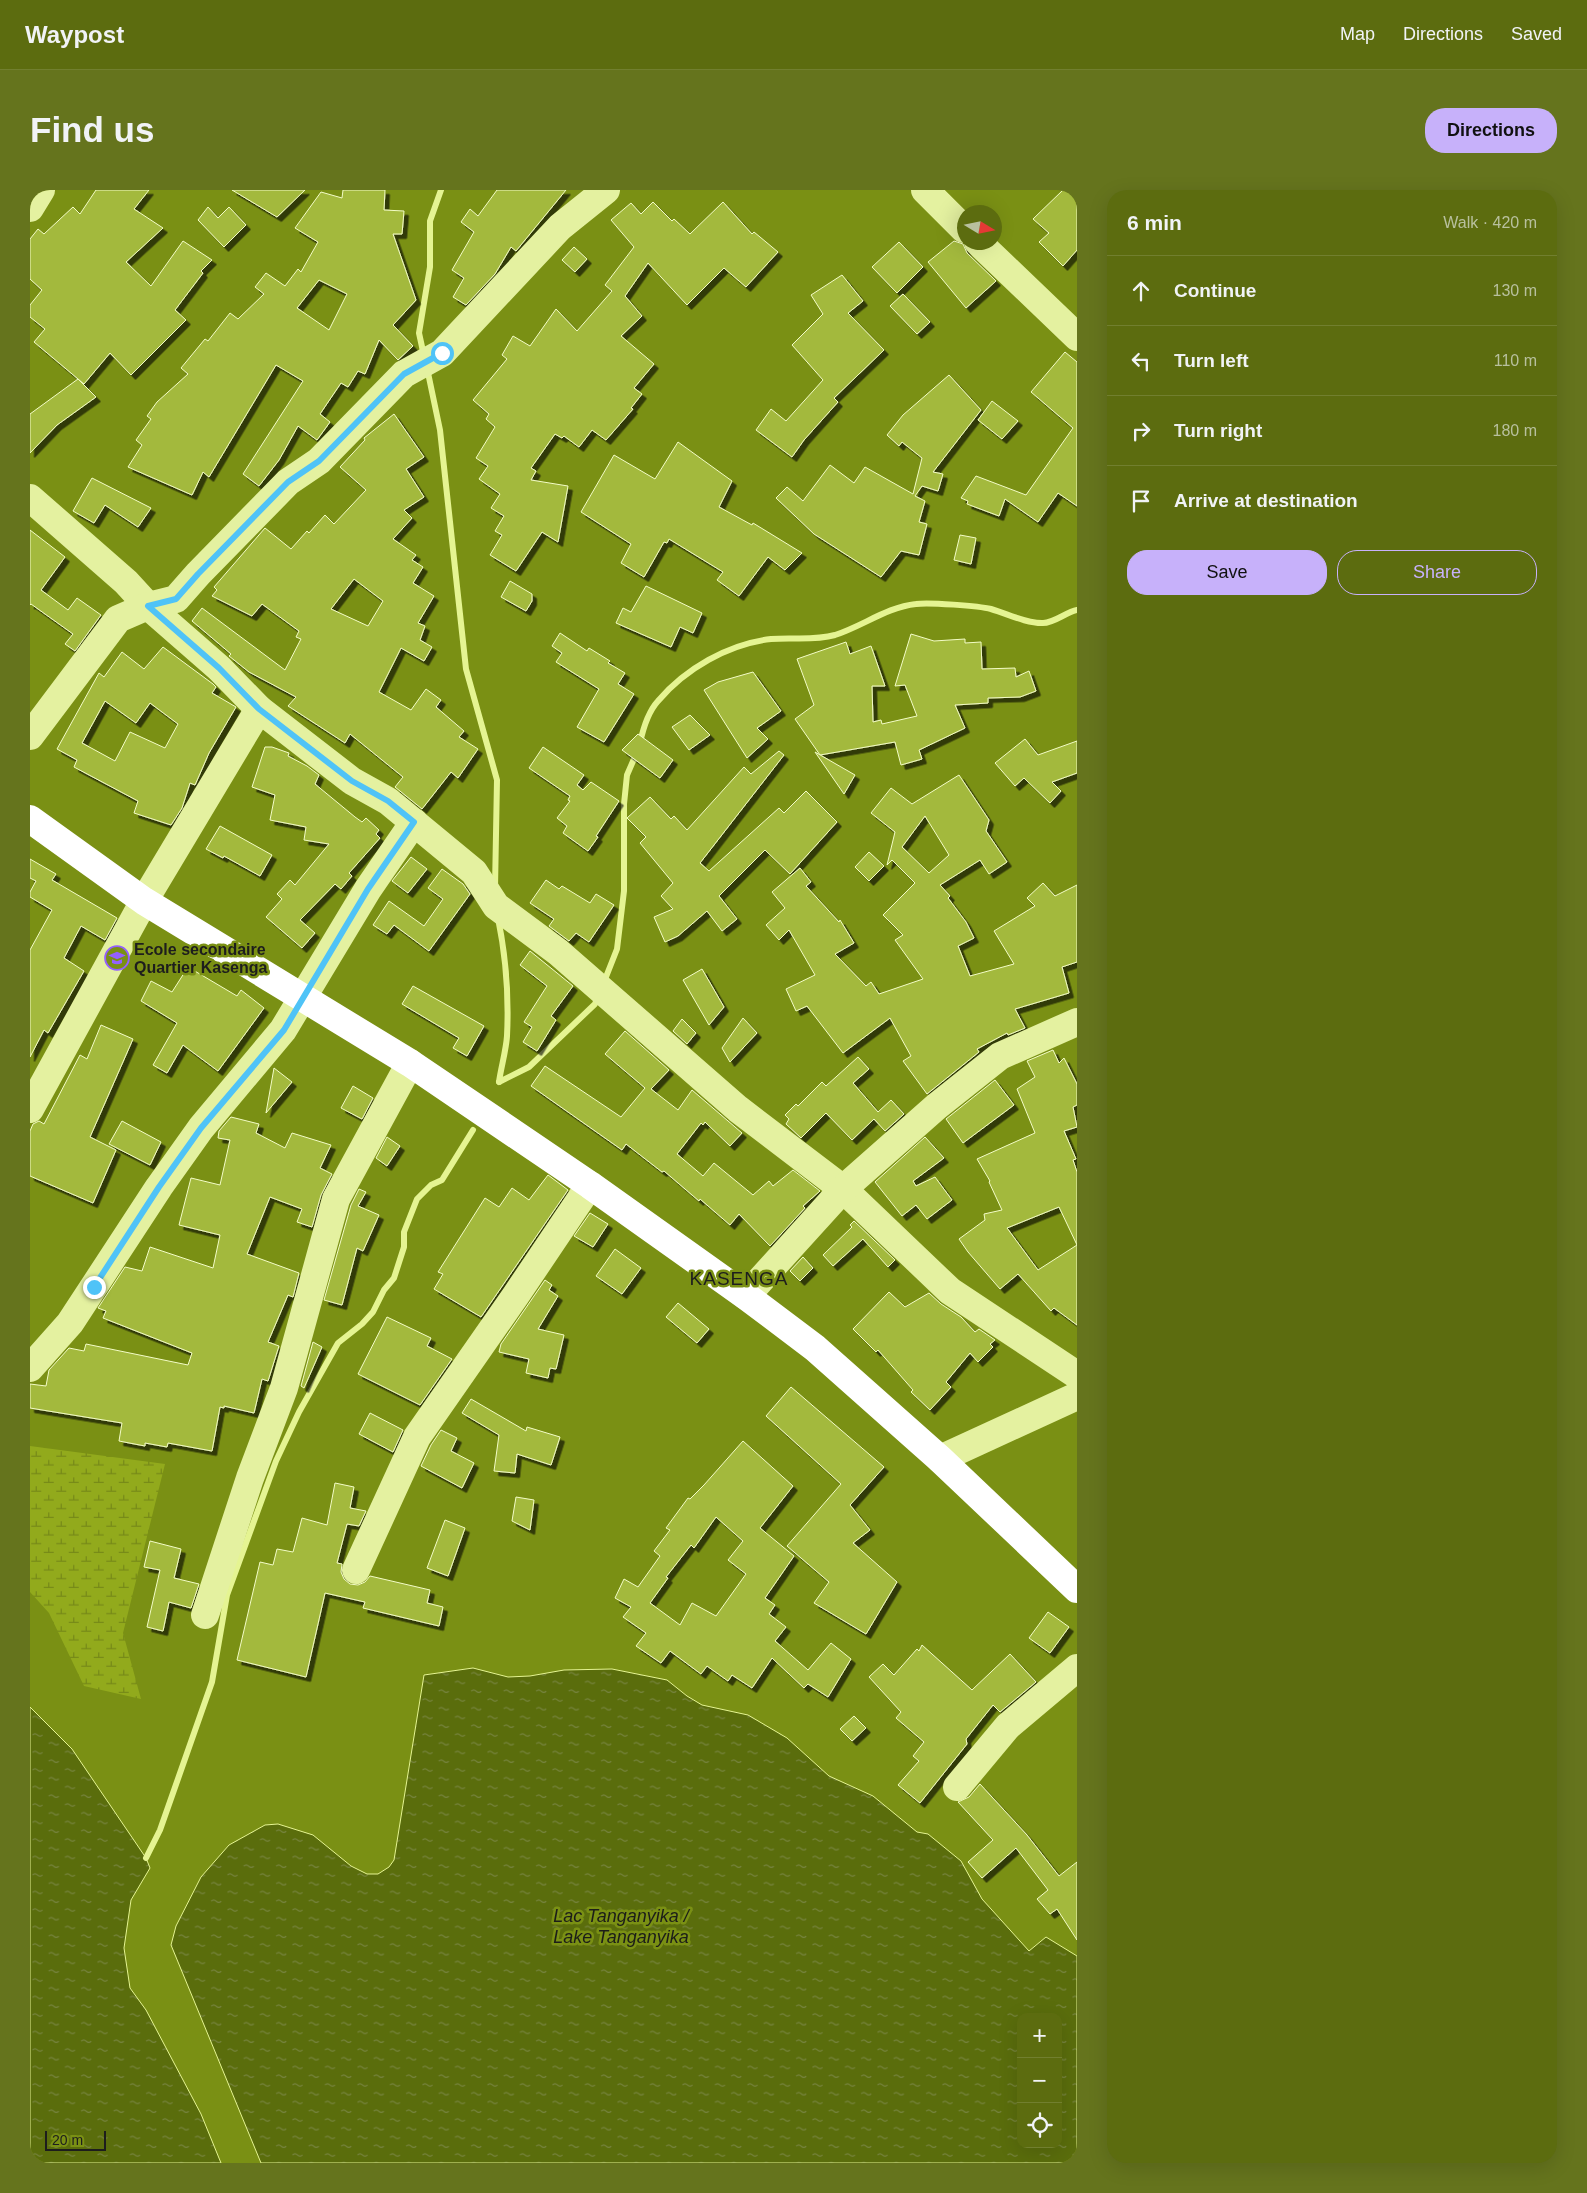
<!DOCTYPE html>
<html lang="en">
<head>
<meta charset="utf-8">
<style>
	:root { --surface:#5c6c0f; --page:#65741d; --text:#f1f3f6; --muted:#b8c09e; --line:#717f2f; --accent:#c7b1fa }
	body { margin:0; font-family:Arial,sans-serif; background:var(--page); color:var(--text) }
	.controls { position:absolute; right:15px; bottom:15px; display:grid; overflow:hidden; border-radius:10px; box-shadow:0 5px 20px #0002 }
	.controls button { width:45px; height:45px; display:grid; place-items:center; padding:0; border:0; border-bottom:1px solid var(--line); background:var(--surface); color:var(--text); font:25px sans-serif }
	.compass { position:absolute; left:927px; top:15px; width:45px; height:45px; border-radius:50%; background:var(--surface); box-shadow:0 5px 20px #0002; rotate:100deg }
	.scale { position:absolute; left:15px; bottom:12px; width:61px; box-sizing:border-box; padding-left:5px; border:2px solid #1d1d1d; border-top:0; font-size:14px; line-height:18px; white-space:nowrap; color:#1d1d1d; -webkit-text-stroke:4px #7a9014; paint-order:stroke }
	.stop { position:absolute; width:15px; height:15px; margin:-11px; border:4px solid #4fc3f7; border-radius:50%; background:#fff }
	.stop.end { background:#4fc3f7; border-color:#fff; box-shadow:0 1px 5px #0008 }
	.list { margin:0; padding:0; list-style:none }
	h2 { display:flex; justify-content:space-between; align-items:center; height:65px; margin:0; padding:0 20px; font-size:21px }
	h2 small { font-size:16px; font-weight:400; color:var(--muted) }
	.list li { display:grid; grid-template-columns:32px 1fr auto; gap:15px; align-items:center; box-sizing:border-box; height:70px; padding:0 20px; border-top:1px solid var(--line) }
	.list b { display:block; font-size:19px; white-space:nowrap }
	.list em { font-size:16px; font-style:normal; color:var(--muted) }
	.actions { display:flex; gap:10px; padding:15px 20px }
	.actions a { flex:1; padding:11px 0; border:1px solid var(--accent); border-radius:20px; text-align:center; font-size:18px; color:var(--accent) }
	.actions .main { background:var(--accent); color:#111 }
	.icon { flex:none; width:28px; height:28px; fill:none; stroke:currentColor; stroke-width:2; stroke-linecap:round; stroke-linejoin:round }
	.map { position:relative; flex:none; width:1047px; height:1973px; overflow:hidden; border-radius:20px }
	header { display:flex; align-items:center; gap:30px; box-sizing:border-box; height:70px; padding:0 25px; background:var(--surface); border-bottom:1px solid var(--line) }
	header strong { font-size:24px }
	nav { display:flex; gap:28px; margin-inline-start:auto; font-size:18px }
	.intro { display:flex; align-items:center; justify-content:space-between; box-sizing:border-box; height:120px; padding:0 30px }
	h1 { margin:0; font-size:35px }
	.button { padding:12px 22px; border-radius:20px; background:var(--accent); color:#111; font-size:18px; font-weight:700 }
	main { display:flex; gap:30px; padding:0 30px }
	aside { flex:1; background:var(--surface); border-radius:20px; box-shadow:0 5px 20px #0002 }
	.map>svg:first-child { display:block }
	.wetland { fill:url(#wetland-marsh) }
	.water { fill:url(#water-ripples); stroke:#e5f492; fill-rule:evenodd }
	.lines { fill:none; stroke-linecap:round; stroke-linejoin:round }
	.stream { stroke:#e5f492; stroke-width:6 }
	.building { fill:#a3b93c; stroke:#f3fcc7; fill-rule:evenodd; filter:url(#shadow) }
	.minor { stroke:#e4f1a0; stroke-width:28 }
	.highway { stroke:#fff; stroke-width:28 }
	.route { stroke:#4fc3f7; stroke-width:6 }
	.labels { text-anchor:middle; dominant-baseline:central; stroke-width:5; stroke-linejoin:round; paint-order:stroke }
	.poi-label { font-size:16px; font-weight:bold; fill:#1d1d1d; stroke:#7a9014; text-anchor:start }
	.water-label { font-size:18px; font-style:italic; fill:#1c1d19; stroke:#7a9014 }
	.quarter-label { font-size:19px; letter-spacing:1px; fill:#1d1d1d; stroke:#7a9014 }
</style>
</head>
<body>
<header>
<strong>Waypost</strong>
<nav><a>Map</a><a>Directions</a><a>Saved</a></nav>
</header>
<div class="intro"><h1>Find us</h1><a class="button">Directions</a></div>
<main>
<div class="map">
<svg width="1047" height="1973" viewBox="0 0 1047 1973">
	<defs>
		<pattern id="wetland-marsh" width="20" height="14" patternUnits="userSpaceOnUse" patternTransform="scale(1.25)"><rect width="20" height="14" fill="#92aa1c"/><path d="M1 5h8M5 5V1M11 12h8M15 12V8" fill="none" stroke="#778a18"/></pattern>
		<pattern id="water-ripples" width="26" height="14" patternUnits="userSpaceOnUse" patternTransform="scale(1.25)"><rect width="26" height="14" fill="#5a6d0c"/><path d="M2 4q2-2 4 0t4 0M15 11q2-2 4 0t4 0" fill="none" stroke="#778440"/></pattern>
		<filter id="shadow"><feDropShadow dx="4.5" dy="4.5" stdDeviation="0" flood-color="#0009"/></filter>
	</defs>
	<rect width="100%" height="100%" fill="#7a9014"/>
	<path class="wetland" d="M0,1256L135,1274L93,1443L111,1509L54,1496L19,1423L0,1402Z"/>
	<g class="water">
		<path d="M443,1478L478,1487L500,1486L534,1480L582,1479L637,1490L657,1506L672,1515L718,1525L757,1548L799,1586L843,1606L887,1642L898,1644L931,1671L952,1709L999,1761L1016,1747L1047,1766V1973H231L141,1755L146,1736L171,1687L199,1655L235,1635L248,1634L283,1645L321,1676L337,1684H348L359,1677L364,1670L394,1485ZM991,1827H1028V1954H991Z"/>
		<path d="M0,1517L42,1559L116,1668L120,1678L101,1710L94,1758L100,1798L116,1820L171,1924L191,1973H0Z"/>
	</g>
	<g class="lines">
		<g class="stream">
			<path d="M394,166L389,143L400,77V31L411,0"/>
			<path d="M397,178L410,240L436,479L467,590L465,698"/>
			<path d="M610,553C613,539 618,522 628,511C655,479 698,454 741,449C763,447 783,451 805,445C833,436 857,417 886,414C898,412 949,416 961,419C978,424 995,433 1012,433C1023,434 1036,422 1047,420"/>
			<path d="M468,728C476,767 479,806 477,846C476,861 471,877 469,892"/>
			<path d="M574,792L587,759L594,701V614L597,585L607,562"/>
			<path d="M469,892L499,877L565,814L568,806"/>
			<path d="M116,1668L130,1640L182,1492L197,1405L246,1271L269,1222L308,1153L332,1134L343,1122L354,1100L364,1088L374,1057V1042L387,1009L401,995L412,990L443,940"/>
		</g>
	</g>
	<g class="building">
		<path d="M66,0H119L104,19L133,38L96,72L121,96L153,51L182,70L171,81L173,83L145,120L156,130L101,185L80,163L54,194L4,152L15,139L0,127V115L12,100L0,89V49L8,39L14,44L43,17L50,24Z"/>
		<path d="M202,0H275L247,27Z"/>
		<path d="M313,0H355L354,20L374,21L372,44H363L386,110L363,135L383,156L368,170L349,150L335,184L328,181L318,197L311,193L290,224L300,232L287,250L268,236L249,270L229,296L213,284L273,191L246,175L179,287L173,282L162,305L98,277L112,255L106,250L121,229L117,226L127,212L158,184L151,178L175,149L178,151L200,123L208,129L234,104L225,97L236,83L255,96L268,79L271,82L288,52L265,38L291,2L312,8ZM289,90L317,104L299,140L267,118Z"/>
		<path d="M467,0H536L486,61L481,57L465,84L436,115L423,107L434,88L422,80L444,42L431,32L440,19L448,26Z"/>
		<path d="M1033,0H1041L1047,6V60L1033,76L1009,52L1019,43L1003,29Z"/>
		<path d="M623,12L642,31L644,29L660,44L693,12L722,44L724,42L748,62L716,97L694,78L657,115L618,73L595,106L612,126L591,146L624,174L604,198L612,204L601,218L603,219L576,250L562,240L549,257L534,246L532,248L525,244L501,278L506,281L501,290L538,296L528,352L512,342L486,381L460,365L472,345L465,341L474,326L461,318L470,304L449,289L458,276L446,268L465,237L456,229L459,224L443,210L477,169L472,165L483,146L500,156L526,119L547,141L582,101L575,95L604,57L581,30L601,13L611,24Z"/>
		<path d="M178,17L188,28L199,17L216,35L194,57L168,30Z"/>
		<path d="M924,51L933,54L937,63L966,91L936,118L898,72Z"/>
		<path d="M869,52L893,77L867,103L842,77Z"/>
		<path d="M544,57L557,69L545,82L532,70Z"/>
		<path d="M812,85L833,111L818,123L854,160L804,208L808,212L774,250L762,267L726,240L741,219L756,231L793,190L762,155L793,124L781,105Z"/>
		<path d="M873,104L900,132L887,144L860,116Z"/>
		<path d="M1035,162L1047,172V316L1028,303L1008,332L975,309L969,326L937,314L938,311L931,308L946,286L996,305L1043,238L1001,202Z"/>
		<path d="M919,185L951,220L903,282L913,284L908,301L892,296L885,306L895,311L889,332L897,334L889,365L871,361L851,387L784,344L746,308L757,297L773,311L800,275L824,293L835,277L883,304L892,268L872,252L869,256L857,245L873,225Z"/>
		<path d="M48,189L66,207L27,235L0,263V224Z"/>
		<path d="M962,211L988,231L972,249L948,230Z"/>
		<path d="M364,224L394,267L376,279L394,307L374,320L382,328L363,349L386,365L382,370L393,377L383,393L404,406L388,433L395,436L390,450L402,457L394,471L371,458L349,502L381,520L396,499L411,510L406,517L434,541L429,547L448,559L428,588L421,582L392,619L365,597L373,587L320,544L315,553L258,516L266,507L219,482L199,466L201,464L162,431L172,418L255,480L271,449L266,447L269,441L232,414L222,426L182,406L187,400L184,397L235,338L261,359L277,341L279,343L295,325L304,334L336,300L310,277L335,250L334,248ZM324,389L353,411L338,436L301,419Z"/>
		<path d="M648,252L702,291L689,317L722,335L723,333L772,363L755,380L738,367L709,406L687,390L693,382L639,349L637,353L634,352L614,387L591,373L601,354L551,322L584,265L625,289Z"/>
		<path d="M62,288L121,318L108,337L75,315L64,333L43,321Z"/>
		<path d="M0,340L35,367L11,400L38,420L47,408L71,425L45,461L35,454L43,444L1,414L0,415Z"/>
		<path d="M930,345L946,348L941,374L924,370Z"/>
		<path d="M480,391L502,404V411L496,421L471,407Z"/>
		<path d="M616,396L672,423L663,443L650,437L641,457L586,433L593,418L601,422Z"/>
		<path d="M530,443L557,461L559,458L580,471L578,473L595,483L588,494L604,504L574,552L547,537L569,499L526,472L532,463L522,456Z"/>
		<path d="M881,444L904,451L935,449V453L951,452L952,479L985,478L986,487L999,481L1006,501L990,507L958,508V513L925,515L935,538L889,560L892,569L871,575L865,552L790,565L765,529L784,515L767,469L816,452L820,464L841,456L855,496H842L843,532L851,530L852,534L887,526L875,495L865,496Z"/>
		<path d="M133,457L183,494L186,497L182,503L206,517L179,563L165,595L160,593L152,618L141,635L104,623L108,611L44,577L47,570L27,559L69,483L74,487L92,462L114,479ZM75,511L106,533L120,513L148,534L135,558L100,542L85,571L52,553Z"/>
		<path d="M723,482L751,521L727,538L738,549L717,568L674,500L688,492Z"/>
		<path d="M660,525L680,545L659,560L642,537Z"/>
		<path d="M608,544L643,570L630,588L592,560Z"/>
		<path d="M995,549L1008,565L1047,551V583L1022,592L1031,601L1020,613L994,588L985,596L965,573Z"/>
		<path d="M235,557H242L259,563L258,566L277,576L289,585L285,594L325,627L332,632L336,628L349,640L346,644L350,648L319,683L322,686L311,699L305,694L270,730L285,743L272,758L236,727L252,709L247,704L260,690L265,695L299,654L274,650L276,637L240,630L245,605L222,597Z"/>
		<path d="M513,557L554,585L547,595L553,600L561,592L589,611L566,646L568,647L558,661L533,643L537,636L527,628L540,611L538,610L540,606L499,578Z"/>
		<path d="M749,561L754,565L670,673L679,681L749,618L754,623L776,601L807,632L760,684L735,660L689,706L707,729L692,741L677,721L648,746L635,752L624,727L643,719L631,706L643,693L610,653L616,647L597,628L620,607L641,629L644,626L657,640L714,577L721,584Z"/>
		<path d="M785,562L825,585L814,604Z"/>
		<path d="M929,585L959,630L956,641L977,672L959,684L950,670L910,695L920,706L918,708L936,732L944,748L928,756L940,786L984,774L964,741L1005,716L997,708L1013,693L1025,706L1047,695V772L1032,777L1039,803L985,819L995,838L978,845L977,843L947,859L949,862L897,904L873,871L881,866L860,828L813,863L777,816L766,821L756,799L785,785L759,740L749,750L736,735L755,718L742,702L770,678L781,692L776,696L809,732L810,730L824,753L805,764L836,796L841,792L849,804L893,789L865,750L873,745L853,725L885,693L862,670L857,675L865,642L841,623L861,598L882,614ZM895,626L919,665L899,683L872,657Z"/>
		<path d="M190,636L242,665L230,686L194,666L193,668L176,659Z"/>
		<path d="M839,662L854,676L839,691L825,677Z"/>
		<path d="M381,667L397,679L378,703L362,691Z"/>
		<path d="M0,669L26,684L22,690L87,728L75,750L51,736L34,768L54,781L18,843L14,840L0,867V760L22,720L0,707V702L6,691L0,688Z"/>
		<path d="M412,679L433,694L440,704L399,761L364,735L357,744L343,735L359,711L394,736L413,709L398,698Z"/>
		<path d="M516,690L529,699L532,696L560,713L566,704L584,715L559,752L546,743L539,751L519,736L524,729L500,713Z"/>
		<path d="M500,761L543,796L521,826L526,830L507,861L493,852L502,837L494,832L517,796L490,775Z"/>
		<path d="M158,777L207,806L211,800L234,818L188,881L153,855L137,883L123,875L147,833L111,811L121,791L142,802Z"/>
		<path d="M672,779L694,817L679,835L653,790Z"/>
		<path d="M383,796L454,836L437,866L423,858L429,848L372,814Z"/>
		<path d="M713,828L727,843L700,872L692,858Z"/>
		<path d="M652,829L666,843L657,854L643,841Z"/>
		<path d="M71,835L103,849L60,947L86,960L63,1013L0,986V941L3,934L9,931L14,934L50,865L57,869Z"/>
		<path d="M595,841L639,880L621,899L648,920L662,900L712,943L700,956L675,932L673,935L671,933L647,964L673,986L684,973L723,1005L739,991L743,996L763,980L790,1001L773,1016L775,1018L740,1056L709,1024L700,1035L670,1009L669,1011L634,981L632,982L596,954L592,960L501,896L515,876L591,927L615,898L575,864Z"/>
		<path d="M1023,860L1029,873L1034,868L1047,894V915L1043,917L1047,937L1034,941L1046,969L1043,970L1047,982V1135L1024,1118L1021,1121L988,1084L970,1099L938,1062L929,1049L955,1030L954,1024L972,1020L959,992L960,991L947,969L1005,943L987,899L1005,887L997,871ZM1029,1017L1047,1055L1008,1080L977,1038Z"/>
		<path d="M828,867L839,879L823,893L848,922L861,910L874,924L855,941L844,929L822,950L796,923L771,948L756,934L759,929L755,925L766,914L768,916L792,892L796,896Z"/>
		<path d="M244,878L262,892L236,923Z"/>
		<path d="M965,890L984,915L933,953L916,929Z"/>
		<path d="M323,896L343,908L332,929L311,918Z"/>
		<path d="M201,927L229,934L226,943L255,958L262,943L301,955L290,978L302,984L291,1005L282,1037L267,1032L272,1019L240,1007L217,1064L269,1083L263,1107L258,1105L238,1152L249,1156L238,1191L232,1189L224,1223L194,1216V1218L190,1217L182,1261L138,1253L137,1257L115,1253V1256L89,1251L92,1233L0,1218V1194L16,1196L19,1180L39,1158L54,1161L56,1154L158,1175L162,1163L73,1128L76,1121L68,1118L95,1077L112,1081L120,1057L183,1078L190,1045L149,1035L161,988L190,995L200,950L188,948L189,941Z"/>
		<path d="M92,931L131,952L120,975L79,954Z"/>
		<path d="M357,947L370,956L357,976L346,968Z"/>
		<path d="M895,947L914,968L883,991L886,996L905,987L922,1010L897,1029L886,1015L872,1026L845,992Z"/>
		<path d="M518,985L538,1000L451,1127L404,1099L413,1084L408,1082L455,1008L469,1017L482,998L499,1010Z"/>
		<path d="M329,999L336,1002L328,1016L349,1025L333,1061L327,1058L312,1115L294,1110L321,1015Z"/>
		<path d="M560,1023L578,1034L563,1057L544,1046Z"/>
		<path d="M824,1031L865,1070L858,1077L833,1049L803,1076L793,1065L822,1037L820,1035Z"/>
		<path d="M585,1059L611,1078L592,1104L566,1086Z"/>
		<path d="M773,1067L783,1078L770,1091L760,1081Z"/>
		<path d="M515,1090L522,1095L519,1100L528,1106L508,1139L534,1145L526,1179L520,1178L518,1188L496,1183L499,1169L469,1162L471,1154Z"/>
		<path d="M859,1102L875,1117L899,1103L911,1114L931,1127L945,1142L949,1139L965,1150L960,1154L963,1157L948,1172L940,1163L916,1192L921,1197L900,1220L881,1202L883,1200L848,1160L846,1162L823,1139Z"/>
		<path d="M648,1113L679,1139L667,1153L636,1127Z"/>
		<path d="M357,1127L401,1148L397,1156L422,1169L390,1215L328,1184Z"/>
		<path d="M283,1152L292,1157L274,1198L271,1196Z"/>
		<path d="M761,1197L854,1277L820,1315L840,1340L823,1353L867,1392L836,1444L784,1413L799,1392L757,1356L811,1294L736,1226Z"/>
		<path d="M441,1209L496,1241L497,1237L530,1247L521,1275L487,1264L485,1283L464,1281L469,1245L432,1223Z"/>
		<path d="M340,1223L373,1240L363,1262L329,1244Z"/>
		<path d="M411,1240L427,1248L421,1261L444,1273L432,1298L391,1276L401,1255Z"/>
		<path d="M713,1251L763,1296L730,1338L764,1366L735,1408L745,1415L739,1424L756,1437L745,1451L778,1480L801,1453L821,1469L798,1507L778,1494L774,1498L742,1468L722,1498L702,1485L698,1491L677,1476L671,1484L640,1461L631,1473L606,1456L616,1443L593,1427L601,1417L585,1408L594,1389L608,1397L630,1366L624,1361L640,1340L636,1338L658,1308L660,1309L674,1295ZM686,1327L713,1351L698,1370L716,1384L686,1426L662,1413L650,1435L620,1413L638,1388L636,1387L661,1355L664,1358Z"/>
		<path d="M305,1293L324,1297L320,1318L336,1321L329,1336L317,1334L307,1373L312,1374L311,1382L314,1389L320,1394L328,1395L335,1392L340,1386L400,1400L397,1413L413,1417L409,1436L333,1418L335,1412L295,1403L276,1487L207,1470L230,1372L243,1375L247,1359L263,1362L272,1328L297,1335Z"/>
		<path d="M486,1307L504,1310L500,1340L482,1331Z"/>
		<path d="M415,1330L435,1338L418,1386L397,1378Z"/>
		<path d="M120,1351L151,1359L144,1388L169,1394L161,1418L139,1412L133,1441L117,1437L130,1380L114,1377Z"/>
		<path d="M1018,1422L1039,1437L1020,1463L999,1448Z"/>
		<path d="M892,1455L942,1500L980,1464L1006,1492L970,1522L963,1515L936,1549L937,1554L890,1613L868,1595L889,1571L883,1566L894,1552L866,1528L871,1522L839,1487L853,1474L864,1485L887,1459L889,1461Z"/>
		<path d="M824,1526L836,1538L822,1551L810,1539Z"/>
		<path d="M950,1594L997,1645L1029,1686L1047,1672V1750L1027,1719L1020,1724L1007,1709L1018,1700L986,1658L952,1688L938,1672L963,1650L928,1612L939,1607Z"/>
	</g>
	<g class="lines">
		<g class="minor">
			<path d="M895,0L934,39"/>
			<path d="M0,18L11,0"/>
			<path d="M948,52L1047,147"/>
			<path d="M0,308L96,392L118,416L189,478L229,519L322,591L358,611L444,682L466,716L528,762L708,919L813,999L920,1101L1047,1185"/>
			<path d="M0,546L88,429L118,416L146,409L168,384L258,292L289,271L374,184L412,163L530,37L576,0"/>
			<path d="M0,919L114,711L229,519"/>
			<path d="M716,1106L813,999L907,916L970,866L1047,832"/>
			<path d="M0,1178L40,1133L129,997L171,938L253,840L338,699L384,632"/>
			<path d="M910,1269L1047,1206"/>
			<path d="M326,1380L387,1247L486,1105L560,995"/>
			<path d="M175,1425L220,1288L254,1198L306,1009L380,873"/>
			<path d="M927,1597L978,1536L1047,1478"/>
		</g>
		<path class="highway" d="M0,629L114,711L380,873L560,995L716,1106L785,1158L910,1269L1047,1399"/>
	</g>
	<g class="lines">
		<path class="route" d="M64,1097L129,997L171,938L254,840L338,699L384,632L358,611L322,591L229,519L189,478L118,416L146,409L168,384L258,292L289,271L374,184L412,163"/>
	</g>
	<defs>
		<g id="school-ring" transform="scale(1.25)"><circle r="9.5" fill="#7a9014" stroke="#9460ff" stroke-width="1.5"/><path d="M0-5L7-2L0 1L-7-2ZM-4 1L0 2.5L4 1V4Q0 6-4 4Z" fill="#9460ff"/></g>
	</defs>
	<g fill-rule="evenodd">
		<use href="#school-ring" x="87" y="768"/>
	</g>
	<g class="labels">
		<g class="poi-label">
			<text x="104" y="759">Ecole secondaire<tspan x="104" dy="18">Quartier Kasenga</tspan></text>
		</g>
		<g class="water-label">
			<text x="591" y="1726">Lac Tanganyika /<tspan x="591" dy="21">Lake Tanganyika</tspan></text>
		</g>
		<g class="quarter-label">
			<text x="709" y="1088">KASENGA</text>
		</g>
	</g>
</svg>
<div class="controls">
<button>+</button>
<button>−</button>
<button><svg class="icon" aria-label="locate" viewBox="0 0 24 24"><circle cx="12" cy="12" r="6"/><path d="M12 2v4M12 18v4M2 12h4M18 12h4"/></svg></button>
</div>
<svg class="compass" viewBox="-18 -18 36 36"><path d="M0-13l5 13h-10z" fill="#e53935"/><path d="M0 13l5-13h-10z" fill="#b8c09e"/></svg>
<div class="scale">20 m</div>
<div class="stop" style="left:412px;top:163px"></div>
<div class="stop end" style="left:64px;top:1097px"></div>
</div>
<aside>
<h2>6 min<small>Walk · 420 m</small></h2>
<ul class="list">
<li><svg class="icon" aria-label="ahead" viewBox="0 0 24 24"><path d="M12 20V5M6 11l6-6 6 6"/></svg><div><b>Continue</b></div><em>130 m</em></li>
<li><svg class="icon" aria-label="left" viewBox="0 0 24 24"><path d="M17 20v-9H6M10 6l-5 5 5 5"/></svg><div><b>Turn left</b></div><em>110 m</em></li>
<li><svg class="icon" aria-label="right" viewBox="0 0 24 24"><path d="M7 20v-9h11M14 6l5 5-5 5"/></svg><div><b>Turn right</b></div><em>180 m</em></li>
<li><svg class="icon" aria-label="arrive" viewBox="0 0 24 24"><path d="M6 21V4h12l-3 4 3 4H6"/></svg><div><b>Arrive at destination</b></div></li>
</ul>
<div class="actions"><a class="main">Save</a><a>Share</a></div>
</aside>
</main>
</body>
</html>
